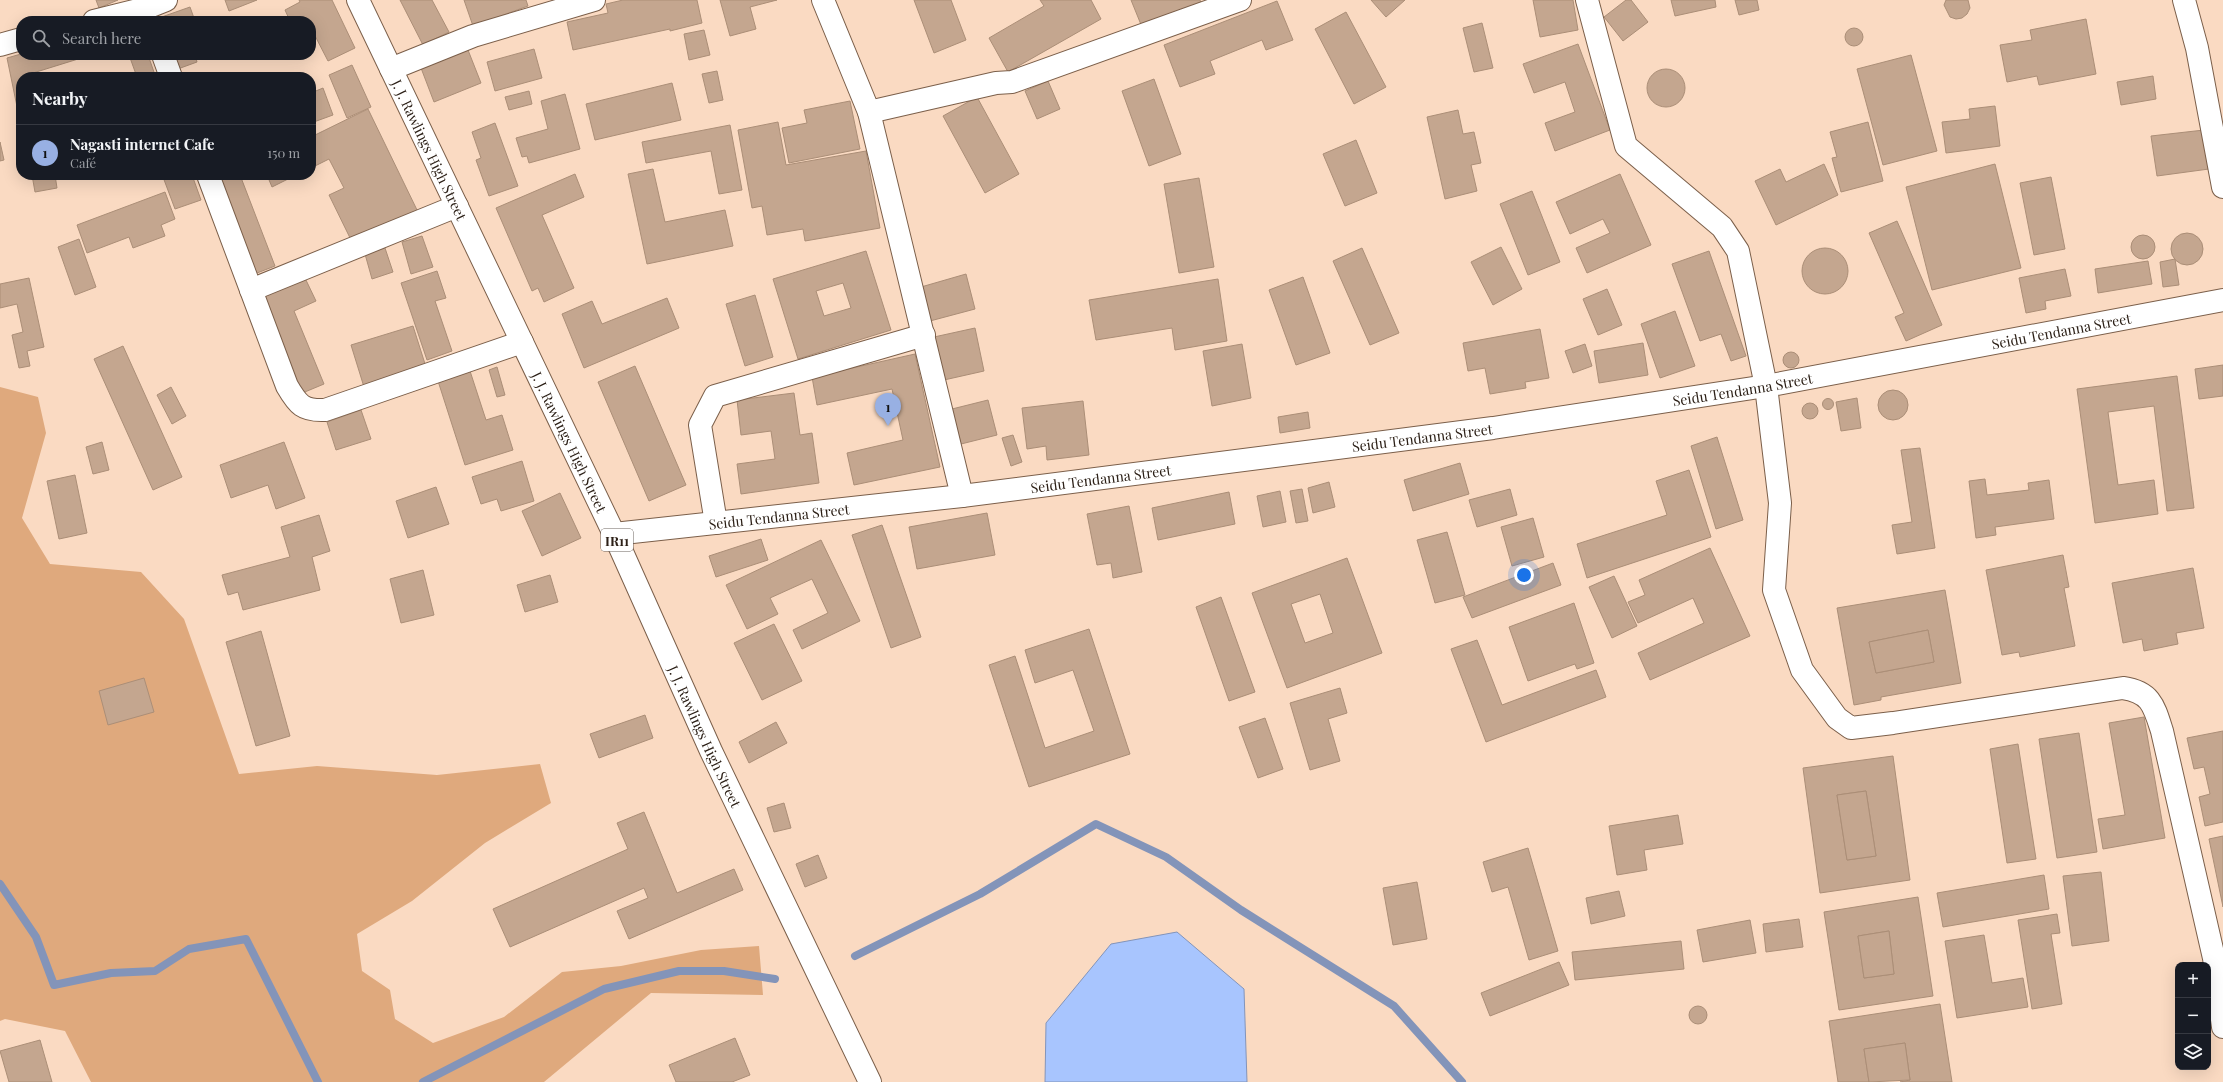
<!DOCTYPE html>
<html lang="en">
<head>
<meta charset="utf-8">
<style>
	:root { --surface:#171b24; --page:#20242c; --text:#f1f3f6; --muted:#9ea1a6; --line:#363941; --accent:#98b0e3 }
	body { margin:0; font-family:"Playfair Display",serif; background:var(--page); color:var(--text) }
	.controls { position:absolute; right:12px; bottom:12px; display:grid; overflow:hidden; border-radius:8px; box-shadow:0 4px 16px #0002 }
	.controls button { width:36px; height:36px; display:grid; place-items:center; padding:0; border:0; border-bottom:1px solid var(--line); background:var(--surface); color:var(--text); font:20px sans-serif }
	.you { position:absolute; left:1524px; top:575px; width:14px; height:14px; margin:-10px; border:3px solid #fff; border-radius:50%; background:#1a73e8; box-shadow:0 0 0 6px #1a73e833 }
	.badge { display:grid; place-items:center; width:26px; height:26px; border-radius:50%; background:var(--accent); color:#111; font-size:13px; font-weight:700 }
	.pin { position:absolute; translate:-50% -33px; filter:drop-shadow(0 1px 2px #0008) }
	.pin::after { content:''; position:absolute; top:21px; width:14px; height:12px; background:inherit; clip-path:polygon(0 0,100% 0,50% 100%) }
	.list { margin:0; padding:0; list-style:none }
	h2 { display:flex; justify-content:space-between; align-items:center; height:52px; margin:0; padding:0 16px; font-size:17px }
	h2 small { font-size:13px; font-weight:400; color:var(--muted) }
	.list li { display:grid; grid-template-columns:26px 1fr auto; gap:12px; align-items:center; box-sizing:border-box; height:56px; padding:0 16px; border-top:1px solid var(--line) }
	.list b { display:block; font-size:15px; white-space:nowrap }
	.list p { margin:0; font-size:13px; white-space:nowrap; color:var(--muted) }
	.list em { font-size:13px; font-style:normal; color:var(--muted) }
	.icon { flex:none; width:22px; height:22px; fill:none; stroke:currentColor; stroke-width:2; stroke-linecap:round; stroke-linejoin:round }
	.map { position:relative; flex:none; width:2223px; height:1082px; overflow:hidden }
	.search { position:absolute; background:var(--surface); box-shadow:0 4px 16px #0002; left:16px; top:16px; width:300px; height:44px; display:flex; align-items:center; gap:10px; box-sizing:border-box; padding:0 14px; border-radius:16px; color:var(--muted); font-size:15px }
	.panel { position:absolute; background:var(--surface); box-shadow:0 4px 16px #0002; left:16px; top:72px; width:300px; height:108px; border-radius:16px }
	.map>svg:first-child { display:block }
	.green { fill:#dfa97d }
	.water { fill:#a8c5fe; stroke:#8394b9 }
	.lines { fill:none; stroke-linecap:round; stroke-linejoin:round }
	.stream { stroke:#8394b9; stroke-width:8 }
	.building { fill:#c4a68f; stroke:#ab8e77; fill-rule:evenodd }
	.minor-casing { stroke:#7b5f4a; stroke-width:24 }
	.major-casing { stroke:#7b5f4a; stroke-width:24 }
	.minor { stroke:#fff; stroke-width:22 }
	.major { stroke:#fff; stroke-width:22 }
	.labels { text-anchor:middle; dominant-baseline:central; stroke-width:4; stroke-linejoin:round; paint-order:stroke }
	.shield { fill:#fff; stroke:#6b635d; stroke-width:1 }
	.shield-label { font-size:13px; font-weight:bold; fill:#2c2017 }
	.street-label { font-size:14px; fill:#2c2017; stroke:#fff }
</style>
</head>
<body>
<div class="map">
<svg width="2223" height="1082" viewBox="0 0 2223 1082">
	<rect width="100%" height="100%" fill="#fadac2"/>
	<path class="green" d="M0,387L38,397L46,433L22,518L50,564L141,572L184,619L239,774L317,766L437,775L540,764L551,803L485,843L412,901L357,934L362,971L390,990L395,1019L433,1043L504,1017L562,972L621,966L701,950L759,946L763,995L651,993L544,1082H91L65,1031L5,1019L0,1021Z"/>
	<path class="water" d="M1177,932L1244,989L1247,1082H1045L1046,1023L1111,944Z"/>
	<g class="lines">
		<g class="stream">
			<path d="M0,884L36,937L54,985L111,973L155,971L189,949L246,939L318,1082"/>
			<path d="M855,956L980,894L1096,824L1166,857L1241,910L1394,1006L1462,1082"/>
			<path d="M423,1082L604,989L679,971H724L775,979"/>
		</g>
	</g>
	<g class="building">
		<path d="M96,0H118L99,8Z"/>
		<path d="M225,0H257L229,11Z"/>
		<path d="M299,0H332L355,48L328,61L311,28V21H290L285,10L300,2Z"/>
		<path d="M400,0H432L449,32L423,45Z"/>
		<path d="M464,0H526L528,6L473,26Z"/>
		<path d="M623,0H697L702,23L670,31V29L573,50L567,22L608,13L606,4Z"/>
		<path d="M720,0H777L750,7L756,29L730,36Z"/>
		<path d="M914,0H951L966,40L934,53Z"/>
		<path d="M1040,0H1091L1101,19L1008,72L989,38L1044,6Z"/>
		<path d="M1131,0H1200L1203,8L1144,32Z"/>
		<path d="M1371,0H1405L1386,17Z"/>
		<path d="M1533,0H1573L1578,30L1540,37Z"/>
		<path d="M1626,0H1631L1648,22L1623,41L1604,17Z"/>
		<path d="M1671,0H1715L1716,7L1675,16Z"/>
		<path d="M1735,0H1757L1759,10L1739,15Z"/>
		<path d="M1946,0H1968L1970,8L1967,14L1962,18L1956,19L1950,17L1944,5Z"/>
		<path d="M1277,1L1293,40L1266,50L1262,40L1210,61L1215,74L1180,87L1164,45Z"/>
		<path d="M190,7L195,21H157L156,19Z"/>
		<path d="M1346,12L1386,87L1354,104L1315,29Z"/>
		<path d="M2086,19L2096,74L2039,85L2037,76L2007,82L2000,45L2032,40L2030,30Z"/>
		<path d="M1482,23L1493,68L1474,72L1463,28Z"/>
		<circle cx="1854" cy="37" r="9"/>
		<path d="M704,30L710,55L689,60L684,34Z"/>
		<path d="M1578,44L1610,130L1555,151L1545,123L1575,112L1565,82L1534,93L1523,64Z"/>
		<path d="M534,49L542,78L495,91L487,62Z"/>
		<path d="M468,50L481,83L434,102L421,68Z"/>
		<path d="M21,54L91,55L33,73L34,77H21V126L7,58Z"/>
		<path d="M129,55H148L155,75L137,77Z"/>
		<path d="M170,55H195L197,62L175,70Z"/>
		<path d="M1911,55L1937,151L1883,165L1857,69Z"/>
		<path d="M352,65L371,107L347,118L329,75Z"/>
		<circle cx="1666" cy="88" r="19"/>
		<path d="M717,71L723,100L709,103L702,74Z"/>
		<path d="M2153,76L2156,99L2121,105L2117,82Z"/>
		<path d="M1154,79L1181,154L1149,166L1122,91Z"/>
		<path d="M1048,81L1060,109L1037,119L1025,91Z"/>
		<path d="M672,83L681,120L595,140L586,104Z"/>
		<path d="M323,88L333,115L311,123V93Z"/>
		<path d="M529,91L532,104L509,110L505,97Z"/>
		<path d="M565,94L580,149L529,163L527,156L522,157L516,138L548,129L541,101Z"/>
		<path d="M977,97L1019,174L985,193L943,116Z"/>
		<path d="M850,101L860,149L789,163L782,128L807,123L804,110Z"/>
		<path d="M1995,106L2000,146L1946,153L1942,122L1970,119L1969,109Z"/>
		<path d="M368,109L418,212L353,244L329,195L344,188L329,159L311,168V137Z"/>
		<path d="M1458,110L1463,134L1474,132L1481,163L1471,165L1477,191L1445,199L1427,117Z"/>
		<path d="M778,122L786,165L866,151L880,228L805,241L803,229L767,235L762,206L752,208L738,130Z"/>
		<path d="M1868,122L1883,181L1841,192L1832,158L1837,157L1830,132Z"/>
		<path d="M495,123L518,186L489,196L476,160L481,158L472,132Z"/>
		<path d="M730,125L742,190L719,194L711,151L646,163L642,142Z"/>
		<path d="M2204,130L2209,169L2157,176L2151,136Z"/>
		<path d="M1356,140L1377,193L1345,206L1323,154Z"/>
		<path d="M0,142L4,160L0,161Z"/>
		<path d="M1824,164L1838,195L1776,225L1755,181L1780,169L1786,182Z"/>
		<path d="M1995,164L2021,268L1932,290L1906,187Z"/>
		<path d="M653,169L665,222L725,210L733,246L647,264L628,174Z"/>
		<path d="M575,174L584,197L542,215L574,288L544,302L538,288L532,291L496,208Z"/>
		<path d="M1620,174L1651,245L1587,273L1576,248L1610,233L1603,219L1570,234L1556,202Z"/>
		<path d="M32,175H55L57,188L35,192Z"/>
		<path d="M169,175H192L201,200L175,209L163,177Z"/>
		<path d="M217,175H240L275,266L252,275Z"/>
		<path d="M267,175H296L272,187Z"/>
		<path d="M2051,177L2065,249L2034,255L2020,183Z"/>
		<path d="M1199,178L1214,267L1179,273L1164,184Z"/>
		<path d="M1532,191L1560,262L1528,275L1500,204Z"/>
		<path d="M165,192L175,219L161,225L165,236L133,248L129,237L87,253L77,225Z"/>
		<path d="M1897,221L1942,325L1906,341L1895,317L1904,313L1869,233Z"/>
		<circle cx="2187" cy="249" r="16"/>
		<circle cx="2143" cy="247" r="12"/>
		<path d="M422,236L433,267L411,274L402,242Z"/>
		<path d="M79,239L96,287L75,295L58,247Z"/>
		<path d="M1501,247L1522,289L1493,305L1471,262Z"/>
		<path d="M385,248L393,272L372,279L365,254Z"/>
		<path d="M1362,248L1399,333L1370,345L1333,261Z"/>
		<circle cx="1825" cy="271" r="23"/>
		<path d="M866,251L891,330L798,359L773,279ZM843,283L851,308L824,316L816,291Z"/>
		<path d="M1709,251L1746,356L1731,361L1721,334L1700,341L1672,264Z"/>
		<path d="M2175,259L2179,285L2163,287L2160,262Z"/>
		<path d="M2148,261L2152,284L2098,293L2095,269Z"/>
		<path d="M2065,269L2071,296L2045,301L2046,309L2026,313L2019,278Z"/>
		<path d="M437,271L446,298L435,301L452,351L427,360L401,283Z"/>
		<path d="M966,274L975,309L930,321L921,287Z"/>
		<path d="M1303,277L1330,353L1296,365L1269,290Z"/>
		<path d="M29,278L44,347L27,351L30,366L19,368L12,335L23,332L17,304L0,308V284Z"/>
		<path d="M305,278L316,301L294,311L324,384L300,394L261,298Z"/>
		<path d="M1218,279L1227,341L1175,350L1172,328L1096,340L1089,300Z"/>
		<path d="M1607,289L1622,325L1598,335L1583,299Z"/>
		<path d="M755,295L773,357L745,366L726,304Z"/>
		<path d="M667,298L679,328L584,368L562,314L592,301L602,324Z"/>
		<path d="M1675,311L1695,366L1660,378L1641,324Z"/>
		<path d="M413,326L426,367L364,387L351,345Z"/>
		<path d="M975,328L984,371L944,380L934,337Z"/>
		<path d="M1540,329L1549,378L1525,382L1526,388L1490,394L1485,368L1468,371L1463,343Z"/>
		<path d="M1643,343L1648,375L1599,383L1594,351Z"/>
		<path d="M1242,344L1251,398L1212,406L1203,351Z"/>
		<path d="M1585,344L1592,366L1573,373L1565,351Z"/>
		<path d="M123,346L182,477L153,490L94,359Z"/>
		<circle cx="1791" cy="360" r="8"/>
		<path d="M915,354L940,467L854,485L847,453L903,440L892,389L817,405L812,377Z"/>
		<path d="M2223,365V396L2199,399L2195,369Z"/>
		<path d="M635,366L686,485L649,501L598,382Z"/>
		<path d="M497,367L505,395L497,397L489,370Z"/>
		<path d="M470,371L486,420L502,415L513,450L465,465L438,381Z"/>
		<path d="M2177,376L2194,508L2167,511L2154,406L2108,412L2118,485L2154,480L2158,514L2095,523L2077,389Z"/>
		<path d="M171,387L186,416L172,424L157,395Z"/>
		<circle cx="1893" cy="405" r="15"/>
		<path d="M794,393L800,435L812,433L819,483L741,494L737,464L775,459L771,431L741,435L737,400Z"/>
		<path d="M1857,398L1861,428L1841,431L1836,402Z"/>
		<circle cx="1828" cy="404" r="5.5"/>
		<path d="M988,400L997,435L961,444L952,409Z"/>
		<path d="M1083,401L1089,455L1047,460L1046,446L1027,449L1022,408Z"/>
		<circle cx="1810" cy="411" r="8"/>
		<path d="M361,410L371,439L336,450L327,422Z"/>
		<path d="M1308,412L1310,428L1280,433L1278,417Z"/>
		<path d="M1013,435L1022,462L1011,466L1002,438Z"/>
		<path d="M1717,437L1743,520L1716,529L1691,446Z"/>
		<path d="M102,442L109,470L93,474L86,447Z"/>
		<path d="M284,442L305,498L276,509L268,485L231,498L220,465Z"/>
		<path d="M1920,448L1935,548L1897,554L1892,525L1912,522L1901,450Z"/>
		<path d="M522,461L534,501L501,511L497,499L481,504L472,477Z"/>
		<path d="M1460,463L1469,494L1413,511L1404,480Z"/>
		<path d="M1689,470L1711,537L1587,578L1577,544L1667,515L1656,481Z"/>
		<path d="M75,475L87,533L59,539L47,481Z"/>
		<path d="M1985,479L1987,495L2029,490L2028,483L2049,480L2054,519L1995,527L1996,535L1976,538L1969,481Z"/>
		<path d="M1329,482L1335,507L1313,513L1308,488Z"/>
		<path d="M436,487L449,524L408,538L396,501Z"/>
		<path d="M1302,489L1308,521L1296,523L1290,491Z"/>
		<path d="M1510,489L1517,515L1477,527L1469,500Z"/>
		<path d="M1280,491L1286,522L1263,527L1257,496Z"/>
		<path d="M1229,492L1235,524L1158,540L1152,508Z"/>
		<path d="M560,493L581,538L542,556L522,511Z"/>
		<path d="M1129,506L1142,572L1113,578L1111,563L1097,565L1087,514Z"/>
		<path d="M987,513L995,555L917,569L909,527Z"/>
		<path d="M319,515L330,551L312,557L320,590L243,610L238,592L228,595L222,575L290,557L281,527Z"/>
		<path d="M1533,518L1544,557L1512,566L1501,527Z"/>
		<path d="M882,525L921,637L891,648L852,535Z"/>
		<path d="M1447,532L1465,595L1435,603L1417,540Z"/>
		<path d="M761,539L768,560L716,577L709,556Z"/>
		<path d="M821,540L860,621L802,649L793,630L828,613L812,579L770,598L778,614L747,629L726,585Z"/>
		<path d="M1710,548L1750,636L1650,680L1638,653L1704,623L1693,598L1638,623L1628,602L1645,595L1639,580Z"/>
		<path d="M2063,555L2069,587L2064,588L2075,646L2020,657L2019,652L2002,655L1986,570Z"/>
		<path d="M1347,558L1382,653L1287,688L1252,593ZM1320,594L1333,633L1305,643L1291,604Z"/>
		<path d="M1553,563L1561,585L1472,618L1463,597Z"/>
		<path d="M2193,568L2204,628L2176,633L2178,644L2144,651L2142,639L2123,643L2112,583Z"/>
		<path d="M423,570L434,615L401,623L390,579Z"/>
		<path d="M550,575L558,602L525,612L517,585Z"/>
		<path d="M1614,576L1637,626L1612,638L1589,587Z"/>
		<path d="M1945,590L1961,683L1881,697V700L1854,705L1837,608ZM1928,630L1934,662L1876,673L1869,642Z"/>
		<path d="M1221,597L1255,692L1229,701L1196,607Z"/>
		<path d="M1574,603L1594,663L1577,669L1575,664L1528,681L1509,627Z"/>
		<path d="M774,624L802,681L762,700L734,643Z"/>
		<path d="M1089,629L1130,754L1029,787L989,665L1015,656L1045,748L1094,731L1073,670L1035,683L1025,650Z"/>
		<path d="M1928,630L1934,662L1876,673L1869,642Z"/>
		<path d="M261,631L290,736L256,746L226,642Z"/>
		<path d="M1477,640L1502,705L1596,670L1606,697L1486,742L1451,649Z"/>
		<path d="M144,678L154,712L108,725L99,691Z"/>
		<path d="M1340,688L1347,713L1328,719L1340,761L1310,770L1290,703Z"/>
		<path d="M645,715L653,738L599,758L590,734Z"/>
		<path d="M2144,717L2165,838L2103,849L2098,819L2125,815L2109,723Z"/>
		<path d="M1265,718L1283,769L1258,778L1239,727Z"/>
		<path d="M776,722L787,743L749,763L739,742Z"/>
		<path d="M2223,731V822L2205,826L2199,797L2210,794L2204,767L2194,769L2187,738Z"/>
		<path d="M2079,733L2097,852L2057,858L2039,739Z"/>
		<path d="M2018,744L2036,859L2007,863L1990,749Z"/>
		<path d="M1893,756L1910,880L1820,893L1803,768ZM1866,791L1876,856L1847,860L1837,795Z"/>
		<path d="M1866,791L1876,856L1847,860L1837,795Z"/>
		<path d="M784,803L791,828L774,832L767,808Z"/>
		<path d="M644,812L677,893L734,869L743,890L629,939L617,911L648,898L644,888L510,947L493,909L628,849L617,823Z"/>
		<path d="M1678,815L1683,844L1644,850L1647,870L1617,875L1609,826Z"/>
		<path d="M2223,836V907L2209,839Z"/>
		<path d="M1528,848L1558,951L1529,960L1508,887L1492,892L1483,862Z"/>
		<path d="M818,855L827,878L805,887L796,864Z"/>
		<path d="M2101,872L2109,941L2072,946L2063,876Z"/>
		<path d="M2044,875L2049,909L1943,927L1937,893Z"/>
		<path d="M1417,882L1427,939L1393,945L1383,888Z"/>
		<path d="M1619,891L1625,916L1591,924L1586,898Z"/>
		<path d="M1918,897L1933,996L1839,1010L1824,912ZM1889,931L1894,974L1864,978L1858,936Z"/>
		<path d="M2057,914L2060,933L2051,934L2062,1004L2032,1009L2018,920Z"/>
		<path d="M1799,919L1803,947L1766,952L1763,924Z"/>
		<path d="M1750,920L1756,953L1703,962L1697,930Z"/>
		<path d="M1889,931L1894,974L1864,978L1858,936Z"/>
		<path d="M1984,935L1992,983L2023,978L2028,1007L1957,1018L1945,941Z"/>
		<path d="M1681,941L1684,969L1575,980L1572,952Z"/>
		<path d="M1559,962L1569,985L1490,1016L1481,993Z"/>
		<path d="M1940,1004L1952,1082H1900L1910,1080L1905,1043L1864,1049L1869,1082H1838L1829,1021Z"/>
		<circle cx="1698" cy="1015" r="9"/>
		<path d="M735,1038L750,1075L732,1082H676L669,1065Z"/>
		<path d="M40,1040L52,1082H9L0,1051Z"/>
		<path d="M1905,1043L1910,1080L1869,1082L1864,1049Z"/>
	</g>
	<g class="lines">
		<g class="minor-casing">
			<g id="minor">
				<path d="M823,0L869,112L962,496"/>
				<path d="M1587,0L1626,146L1722,227L1738,251L1766,386L1780,503L1774,590L1802,670L1837,718L1851,728L1893,723L2123,688C2151,692 2154,706 2162,731L2214,958L2223,1027"/>
				<path d="M2184,0L2197,48L2223,187"/>
				<path d="M94,21L146,8L166,0"/>
				<path d="M0,45L21,39"/>
				<path d="M163,55L171,77"/>
				<path d="M391,69L473,36L594,0"/>
				<path d="M869,112L996,83L1012,82L1240,0"/>
				<path d="M208,175L287,386C298,405 303,411 325,410L522,342"/>
				<path d="M251,290L457,206"/>
				<path d="M716,523L700,425L715,396L924,335"/>
				<path id="s1" d="M614,534L962,496L1493,428L1766,386L2223,300"/>
			</g>
		</g>
		<g class="major-casing">
			<g id="major">
				<path id="s2" d="M358,0L614,534L711,751L870,1082"/>
			</g>
		</g>
		<use href="#minor" class="minor"/>
		<use href="#major" class="major"/>
	</g>
	<g class="labels">
		<rect class="shield" x="601" y="529" width="32" height="22" rx="3"/>
		<g class="shield-label">
			<text x="617" y="540">IR11</text>
		</g>
		<g class="street-label">
			<text stroke="none"><textPath href="#s2" startOffset="166">J. J. Rawlings High Street</textPath></text>
			<text stroke="none"><textPath href="#s1" startOffset="1462">Seidu Tendanna Street</textPath></text>
			<text stroke="none"><textPath href="#s1" startOffset="1138">Seidu Tendanna Street</textPath></text>
			<text stroke="none"><textPath href="#s1" startOffset="814">Seidu Tendanna Street</textPath></text>
			<text stroke="none"><textPath href="#s2" startOffset="490">J. J. Rawlings High Street</textPath></text>
			<text stroke="none"><textPath href="#s1" startOffset="490">Seidu Tendanna Street</textPath></text>
			<text stroke="none"><textPath href="#s1" startOffset="166">Seidu Tendanna Street</textPath></text>
			<text stroke="none"><textPath href="#s2" startOffset="814">J. J. Rawlings High Street</textPath></text>
		</g>
	</g>
</svg>
<div class="controls">
<button>+</button>
<button>−</button>
<button><svg class="icon" aria-label="layers" viewBox="0 0 24 24"><path d="M12 4l9 5-9 5-9-5zM3 14l9 5 9-5"/></svg></button>
</div>
<div class="you"></div>
<div class="pin badge" style="left:888px;top:426px">1</div>
<div class="search"><svg class="icon" aria-label="search" viewBox="0 0 24 24"><circle cx="10" cy="10" r="6"/><path d="M15 15l6 6"/></svg>Search here</div>
<section class="panel">
<h2>Nearby<small></small></h2>
<ul class="list">
<li><span class="badge">1</span><div><b>Nagasti internet Cafe</b><p>Café</p></div><em>150 m</em></li>
</ul>
</section>
</div>
</body>
</html>
